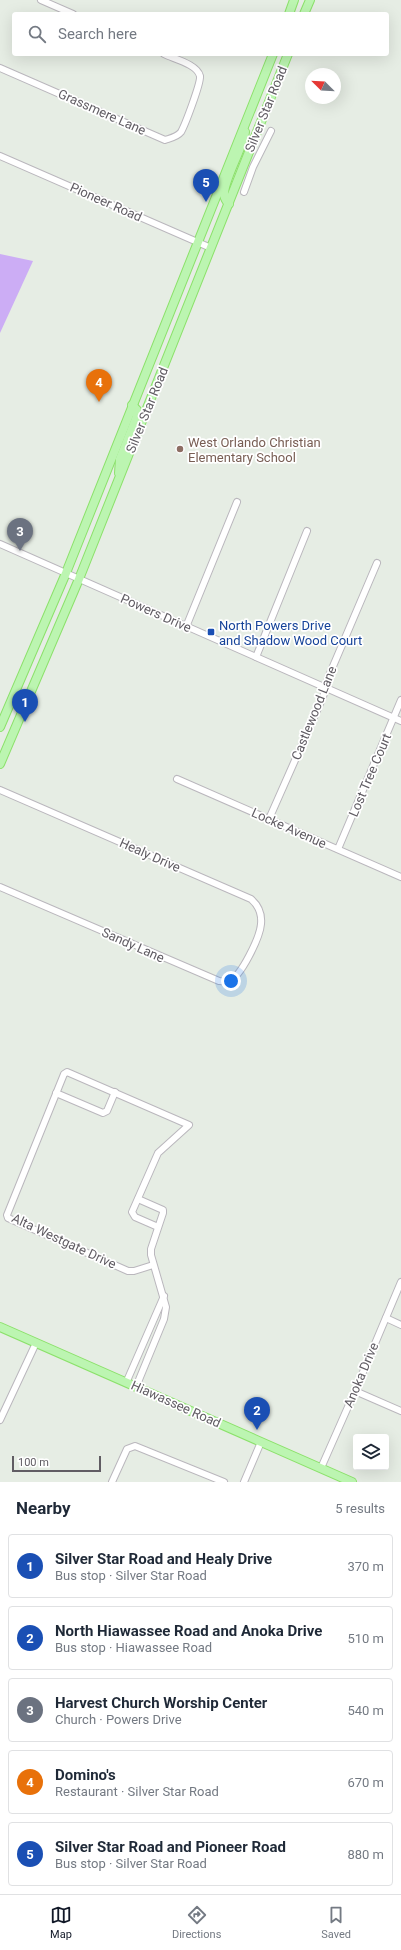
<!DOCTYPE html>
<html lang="en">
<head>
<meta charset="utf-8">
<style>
	:root { --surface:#fff; --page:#f6f6f7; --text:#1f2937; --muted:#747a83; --line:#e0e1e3; --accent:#111827 }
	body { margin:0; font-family:Roboto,sans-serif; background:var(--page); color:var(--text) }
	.controls { position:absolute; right:12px; bottom:12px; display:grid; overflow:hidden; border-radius:4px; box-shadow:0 4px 16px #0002 }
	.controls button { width:36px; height:36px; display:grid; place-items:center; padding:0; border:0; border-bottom:1px solid var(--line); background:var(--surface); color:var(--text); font:20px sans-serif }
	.compass { position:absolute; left:305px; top:68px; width:36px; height:36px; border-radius:50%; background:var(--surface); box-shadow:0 4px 16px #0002; rotate:294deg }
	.scale { position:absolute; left:12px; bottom:10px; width:89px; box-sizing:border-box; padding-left:4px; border:2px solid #605c63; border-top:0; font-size:11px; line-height:14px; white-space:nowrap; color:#605c63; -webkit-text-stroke:3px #fff; paint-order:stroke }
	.you { position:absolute; left:231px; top:981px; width:14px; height:14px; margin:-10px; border:3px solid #fff; border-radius:50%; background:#1a73e8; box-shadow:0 0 0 6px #1a73e833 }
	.badge { display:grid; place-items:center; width:26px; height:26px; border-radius:50%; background:var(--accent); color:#fff; font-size:13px; font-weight:700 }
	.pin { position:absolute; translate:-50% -33px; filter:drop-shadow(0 1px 2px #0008) }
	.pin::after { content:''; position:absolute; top:21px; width:14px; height:12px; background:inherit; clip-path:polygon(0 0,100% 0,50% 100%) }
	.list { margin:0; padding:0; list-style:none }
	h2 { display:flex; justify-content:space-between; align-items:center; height:52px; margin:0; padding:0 16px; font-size:17px }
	h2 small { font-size:13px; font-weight:400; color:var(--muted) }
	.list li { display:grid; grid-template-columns:26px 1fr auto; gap:12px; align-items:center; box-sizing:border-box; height:64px; margin:0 8px 8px; padding:0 8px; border:1px solid var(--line); border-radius:4px }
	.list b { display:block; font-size:15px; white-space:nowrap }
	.list p { margin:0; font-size:13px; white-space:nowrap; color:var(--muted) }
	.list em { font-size:13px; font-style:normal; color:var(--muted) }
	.icon { flex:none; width:22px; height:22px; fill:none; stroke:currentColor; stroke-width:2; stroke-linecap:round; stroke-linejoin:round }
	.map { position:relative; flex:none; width:401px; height:1482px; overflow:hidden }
	.search { position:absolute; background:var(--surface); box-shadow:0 4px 16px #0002; left:12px; right:12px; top:12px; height:44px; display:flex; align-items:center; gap:10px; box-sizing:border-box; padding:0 14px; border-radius:4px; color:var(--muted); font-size:15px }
	.sheet { height:412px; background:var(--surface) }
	nav { display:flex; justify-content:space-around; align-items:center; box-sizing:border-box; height:56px; border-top:1px solid var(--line); background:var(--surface); font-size:11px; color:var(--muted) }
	nav a { display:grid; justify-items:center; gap:2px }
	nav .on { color:var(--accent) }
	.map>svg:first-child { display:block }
	.water { fill:#ccadf5 }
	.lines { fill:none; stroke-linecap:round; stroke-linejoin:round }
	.minor-casing { stroke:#bab7bd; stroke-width:8 }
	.major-casing { stroke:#8be16a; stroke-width:10 }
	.minor { stroke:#fff; stroke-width:6 }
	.major { stroke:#bcf5b1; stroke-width:8 }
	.education-dot { fill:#8d6e63; stroke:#fff; stroke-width:1.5 }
	.transit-dot { fill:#1a4fb4; stroke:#fff; stroke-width:1.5 }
	.labels { text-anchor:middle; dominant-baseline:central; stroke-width:3.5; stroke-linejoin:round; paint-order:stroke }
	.street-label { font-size:13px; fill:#605c63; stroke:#fff }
	.education-label { font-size:13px; fill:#785e54; stroke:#fff; text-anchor:start }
	.transit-label { font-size:13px; fill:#164399; stroke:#fff; text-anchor:start }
</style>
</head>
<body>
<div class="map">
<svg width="401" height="1482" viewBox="0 0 401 1482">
	<rect width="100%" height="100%" fill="#e6ede4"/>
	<path class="water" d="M0,254L33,261L0,333Z"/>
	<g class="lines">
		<g class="minor-casing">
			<g id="minor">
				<path d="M41,0L73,14"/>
				<path d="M0,68L165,140C171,138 177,137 181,132C185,125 201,83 200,76C197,64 174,59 164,54"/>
				<path d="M0,156L211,248"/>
				<path d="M244,192L253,167L271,131"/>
				<path d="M0,544L401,721"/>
				<path d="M186,627L237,502"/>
				<path d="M256,657L307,531"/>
				<path d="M177,779L401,877"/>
				<path d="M0,790L251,899C259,906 262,914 261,924C260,937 241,977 229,981C226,982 222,981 219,981L0,887"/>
				<path d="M269,819L323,697L328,678L377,563"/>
				<path d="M338,849L401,700"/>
				<path d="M56,1093L103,1113L107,1111L115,1092"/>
				<path d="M153,1265L134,1271H128L8,1218L7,1215L64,1074L67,1072L189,1125L158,1153L132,1212L135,1217L158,1227"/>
				<path d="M386,1318L401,1325"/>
				<path d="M126,1383L164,1296"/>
				<path d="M136,1387L164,1319L166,1307L151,1255V1249L163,1213V1210L138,1199"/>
				<path d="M355,1391L401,1411"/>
				<path d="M0,1420L36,1343"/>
				<path d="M321,1468L355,1391L401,1282"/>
				<path d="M112,1482L127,1449L135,1446L224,1482"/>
				<path d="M244,1482L261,1442"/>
			</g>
		</g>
		<g class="major-casing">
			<g id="major">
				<path d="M289,14L294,0"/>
				<path d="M304,14L310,0"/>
				<path d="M229,204C226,201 225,199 224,195C223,181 242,150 245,132"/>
				<path d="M119,473L120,459L137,416V410L132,405"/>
				<path d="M0,727L66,573L273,54"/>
				<path d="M0,764L79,579L288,54"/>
				<path d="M0,1327L352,1482"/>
			</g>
		</g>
		<use href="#minor" class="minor"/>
		<use href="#major" class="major"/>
	</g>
	<circle class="education-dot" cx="180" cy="449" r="4"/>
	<rect class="transit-dot" x="207" y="628" width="8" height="8" rx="2"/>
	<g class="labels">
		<g class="street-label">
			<text transform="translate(266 109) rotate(-68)">Silver Star Road</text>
			<text transform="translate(102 112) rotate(24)">Grassmere Lane</text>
			<text transform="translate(106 202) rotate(24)">Pioneer Road</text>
			<text transform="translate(147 410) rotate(-68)">Silver Star Road</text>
			<text transform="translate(156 613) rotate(24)">Powers Drive</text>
			<text transform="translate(314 713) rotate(-68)">Castlewood Lane</text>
			<text transform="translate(370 775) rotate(-67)">Lost Tree Court</text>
			<text transform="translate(289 828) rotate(24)">Locke Avenue</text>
			<text transform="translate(150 855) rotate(24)">Healy Drive</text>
			<text transform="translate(133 945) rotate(24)">Sandy Lane</text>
			<text transform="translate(64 1241) rotate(25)">Alta Westgate Drive</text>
			<text transform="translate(361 1375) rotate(-67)">Anoka Drive</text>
			<text transform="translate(176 1404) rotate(24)">Hiawassee Road</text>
		</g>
		<g class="education-label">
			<text x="188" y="442">West Orlando Christian<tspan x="188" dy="15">Elementary School</tspan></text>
		</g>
		<g class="transit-label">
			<text x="219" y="625">North Powers Drive<tspan x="219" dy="15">and Shadow Wood Court</tspan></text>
		</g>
	</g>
</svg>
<div class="controls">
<button><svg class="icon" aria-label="layers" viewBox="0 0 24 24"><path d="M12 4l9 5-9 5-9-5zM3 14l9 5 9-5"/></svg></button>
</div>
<svg class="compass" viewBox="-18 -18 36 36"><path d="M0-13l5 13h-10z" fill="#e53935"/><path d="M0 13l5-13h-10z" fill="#747a83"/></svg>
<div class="scale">100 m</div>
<div class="you"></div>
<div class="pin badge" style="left:25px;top:722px;background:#1a4fb4">1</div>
<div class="pin badge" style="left:257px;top:1430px;background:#1a4fb4">2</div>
<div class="pin badge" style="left:20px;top:551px;background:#6b7280">3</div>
<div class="pin badge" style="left:99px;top:402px;background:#e8710a">4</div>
<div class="pin badge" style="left:206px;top:202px;background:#1a4fb4">5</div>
<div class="search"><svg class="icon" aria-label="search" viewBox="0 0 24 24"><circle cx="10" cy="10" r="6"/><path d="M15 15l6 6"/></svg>Search here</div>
</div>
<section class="sheet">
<h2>Nearby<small>5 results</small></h2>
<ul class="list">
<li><span class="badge" style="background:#1a4fb4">1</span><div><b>Silver Star Road and Healy Drive</b><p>Bus stop · Silver Star Road</p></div><em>370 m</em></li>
<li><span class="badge" style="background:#1a4fb4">2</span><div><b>North Hiawassee Road and Anoka Drive</b><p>Bus stop · Hiawassee Road</p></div><em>510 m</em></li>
<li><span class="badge" style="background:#6b7280">3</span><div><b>Harvest Church Worship Center</b><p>Church · Powers Drive</p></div><em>540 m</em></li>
<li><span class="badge" style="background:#e8710a">4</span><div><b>Domino's</b><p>Restaurant · Silver Star Road</p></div><em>670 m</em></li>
<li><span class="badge" style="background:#1a4fb4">5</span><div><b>Silver Star Road and Pioneer Road</b><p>Bus stop · Silver Star Road</p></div><em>880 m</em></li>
</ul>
</section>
<nav>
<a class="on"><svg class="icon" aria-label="map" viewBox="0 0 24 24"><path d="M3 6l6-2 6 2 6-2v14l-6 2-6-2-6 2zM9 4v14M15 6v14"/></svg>Map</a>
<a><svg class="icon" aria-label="directions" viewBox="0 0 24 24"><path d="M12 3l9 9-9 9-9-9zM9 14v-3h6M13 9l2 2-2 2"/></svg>Directions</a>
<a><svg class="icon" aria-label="saved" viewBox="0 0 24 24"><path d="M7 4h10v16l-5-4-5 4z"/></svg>Saved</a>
</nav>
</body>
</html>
